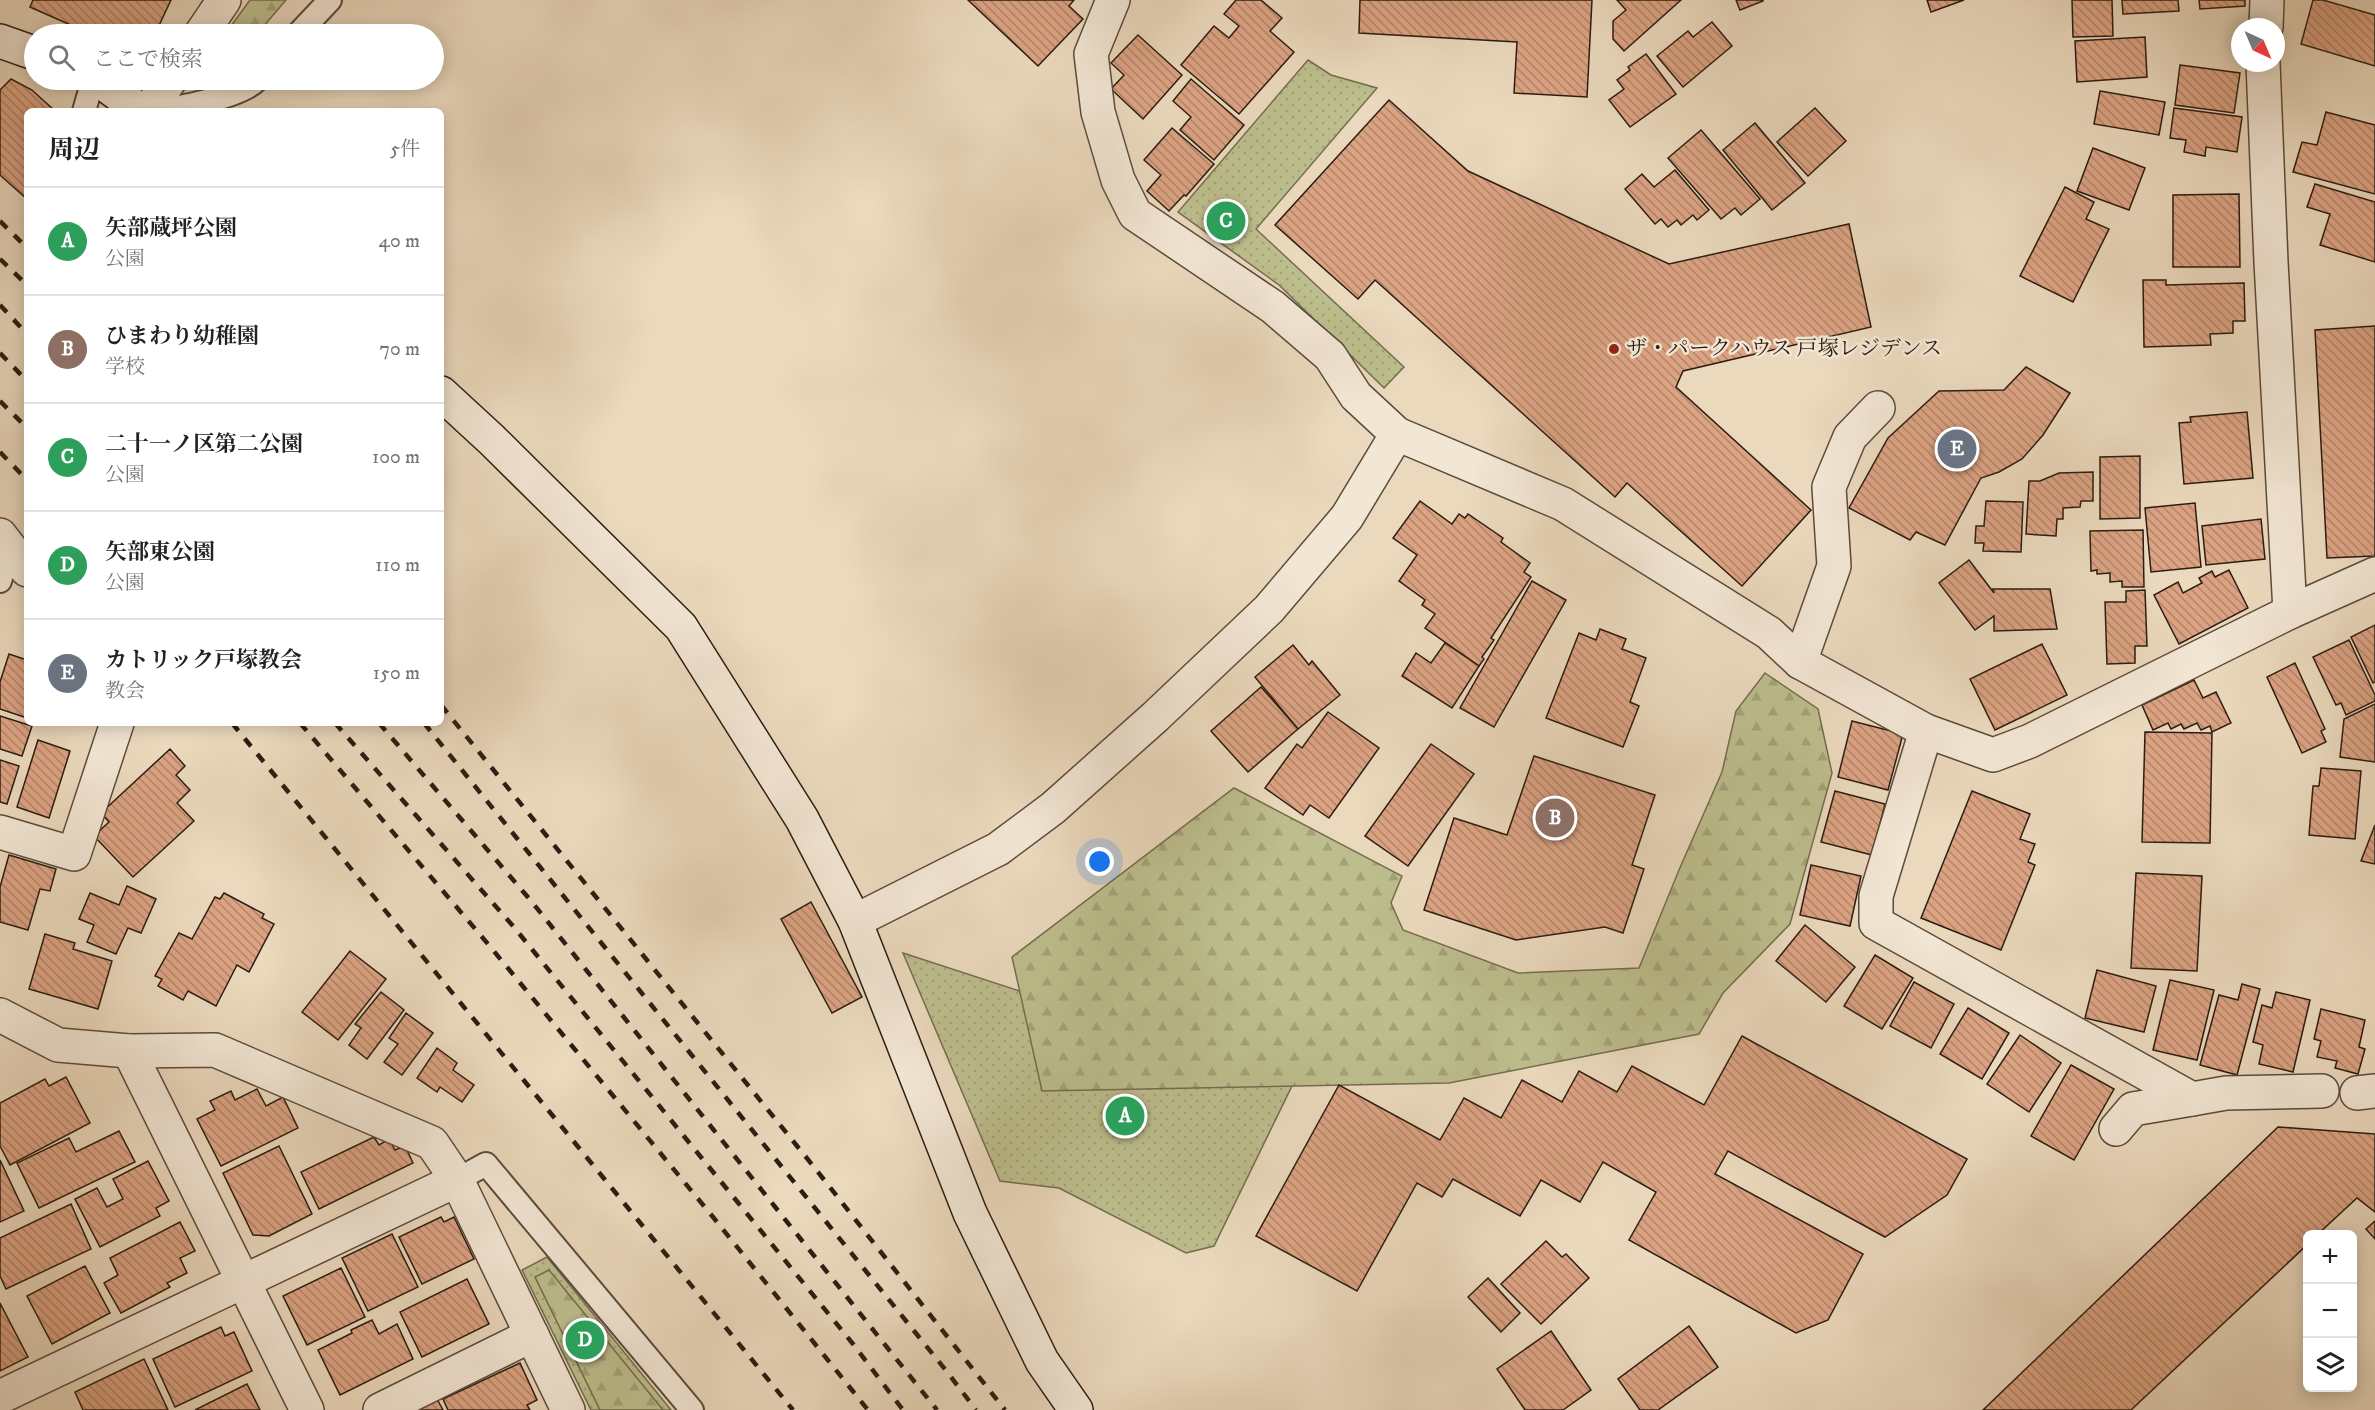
<!DOCTYPE html>
<html lang="ja">
<head>
<meta charset="utf-8">
<style>
	:root { --surface:#fff; --page:#f6f6f6; --text:#222; --muted:#767676; --line:#e0e0e0; --accent:#0b8043 }
	body { margin:0; font-family:"IM FELL DW Pica","Noto Serif JP",serif; background:var(--page); color:var(--text) }
	.controls { position:absolute; right:18px; bottom:18px; display:grid; overflow:hidden; border-radius:9px; box-shadow:0 3px 15px #0003 }
	.controls button { width:54px; height:54px; display:grid; place-items:center; padding:0; border:0; border-bottom:2px solid var(--line); background:var(--surface); color:var(--text); font:30px sans-serif }
	.compass { position:absolute; left:2231px; top:18px; width:54px; height:54px; border-radius:50%; background:var(--surface); box-shadow:0 3px 15px #0003; rotate:136deg }
	.you { position:absolute; left:1100px; top:862px; width:21px; height:21px; margin:-15px; border:4px solid #fff; border-radius:50%; background:#1a73e8; box-shadow:0 0 0 9px #1a73e833 }
	.badge { display:grid; place-items:center; width:39px; height:39px; border-radius:50%; background:var(--accent); color:#fff; font-size:20px; font-weight:700 }
	.pin { position:absolute; translate:-50% -50%; border:3px solid #fff; box-shadow:0 2px 6px #0006 }
	.list { margin:0; padding:0; list-style:none }
	h2 { display:flex; justify-content:space-between; align-items:center; height:78px; margin:0; padding:0 24px; font-size:26px }
	h2 small { font-size:20px; font-weight:400; color:var(--muted) }
	.list li { display:grid; grid-template-columns:39px 1fr auto; gap:18px; align-items:center; box-sizing:border-box; height:108px; padding:0 24px; border-top:2px solid var(--line) }
	.list b { display:block; font-size:22px; white-space:nowrap }
	.list p { margin:0; font-size:20px; white-space:nowrap; color:var(--muted) }
	.list em { font-size:20px; font-style:normal; color:var(--muted) }
	.icon { flex:none; width:33px; height:33px; fill:none; stroke:currentColor; stroke-width:2; stroke-linecap:round; stroke-linejoin:round }
	.map { position:relative; flex:none; width:2375px; height:1410px; overflow:hidden }
	.search { position:absolute; background:var(--surface); box-shadow:0 3px 15px #0003; left:24px; top:24px; width:420px; height:66px; display:flex; align-items:center; gap:15px; box-sizing:border-box; padding:0 21px; border-radius:33px; color:var(--muted); font-size:22px }
	.panel { position:absolute; background:var(--surface); box-shadow:0 3px 15px #0003; left:24px; top:108px; width:420px; height:618px; border-radius:9px }
	.map>svg:first-child { display:block }
	.green { fill:url(#green-dots); stroke:#746d50; stroke-width:1.5 }
	.forest { fill:url(#forest-firs); stroke:#746d50; stroke-width:1.5 }
	.building { fill:url(#building-back-hatch); stroke:#2b1c12; stroke-width:1.5 }
	.lines { fill:none; stroke-linecap:round; stroke-linejoin:round }
	.lane-casing { stroke:#5b4b3d; stroke-width:26 }
	.street-casing { stroke:#5b4b3d; stroke-width:36 }
	.secondary-casing { stroke:#2b1c12; stroke-width:36 }
	.lane { stroke:#f2e6d4; stroke-width:22 }
	.street { stroke:#f2e6d4; stroke-width:33 }
	.secondary { stroke:#f2e6d4; stroke-width:33 }
	.rail { stroke:#2b1c12; stroke-width:4.5; stroke-dasharray:10 10; stroke-linecap:butt }
	.poi-dot { fill:#8f2418; stroke:#f2e6d4; stroke-width:2 }
	.labels { text-anchor:middle; dominant-baseline:central; stroke-width:5; stroke-linejoin:round; paint-order:stroke }
	.poi-label { font-size:21px; fill:#2b1c12; stroke:#f2e6d4; text-anchor:start }
</style>
</head>
<body>
<div class="map">
<svg width="2375" height="1410" viewBox="0 0 2375 1410">
	<defs>
		<pattern id="green-dots" width="8" height="8" patternUnits="userSpaceOnUse" patternTransform="scale(1.5)"><rect width="8" height="8" fill="#bdbe8d"/><path d="M2 2h.1M6 6h.1" fill="none" stroke="#a3a379" stroke-width="1.8" stroke-linecap="round"/></pattern>
		<pattern id="forest-firs" width="22" height="20" patternUnits="userSpaceOnUse" patternTransform="scale(1.5)"><rect width="22" height="20" fill="#bdbe8d"/><path d="M5 1l3.5 6h-7zM16 11l3.5 6h-7z" fill="#a3a379"/></pattern>
		<pattern id="building-back-hatch" width="6" height="6" patternUnits="userSpaceOnUse" patternTransform="scale(1.5)"><rect width="6" height="6" fill="#dca383"/><path d="M-1 5l2 2M0 0l6 6M5-1l2 2" fill="none" stroke="#b3846a"/></pattern>
	</defs>
	<rect width="100%" height="100%" fill="#ebd9bd"/>
	<filter id="stains"><feTurbulence type="fractalNoise" baseFrequency=".00333" numOctaves="4"/><feColorMatrix values="0 0 0 0 .2 0 0 0 0 .09 0 0 0 0 .02 0 0 0 .5 -.17"/></filter>
	<radialGradient id="worn" r=".72"><stop offset=".6" stop-color="#630" stop-opacity="0"/><stop offset="1" stop-color="#630" stop-opacity=".3"/></radialGradient>
	<g class="green">
		<path d="M1308,60L1331,75L1377,88L1256,229L1404,367L1384,388L1279,285L1178,212Z"/>
		<path d="M903,953L1133,1028L1309,1051L1214,1246L1186,1253L1059,1188L1000,1181Z"/>
		<path d="M547,1257L671,1410H591L522,1270Z"/>
	</g>
	<g class="forest">
		<path d="M250,0H286L257,34H231L228,30Z"/>
		<path d="M1765,673L1818,709L1832,773L1790,924L1723,993L1699,1034L1449,1083L1042,1091L1012,957L1234,788L1402,876L1391,903L1403,930L1518,973L1639,968L1679,870L1722,772L1736,711Z"/>
		<path d="M549,1270L663,1410H600L535,1277Z"/>
	</g>
	<g class="building">
		<path d="M33,0H171L155,34H91L30,7Z"/>
		<path d="M968,0H1074L1069,6L1083,19L1038,66Z"/>
		<path d="M1236,0H1261L1282,18L1270,31L1294,52L1239,114L1181,65L1214,26L1229,38L1239,26L1224,14Z"/>
		<path d="M1360,0H1592L1587,97L1514,93L1517,42L1359,33Z"/>
		<path d="M1617,0H1681L1624,51L1613,39V21L1626,10Z"/>
		<path d="M1736,0H1763V1L1740,10Z"/>
		<path d="M1927,0H1964L1931,12Z"/>
		<path d="M2072,0H2112L2113,36L2073,37Z"/>
		<path d="M2122,0H2178L2179,11L2123,14Z"/>
		<path d="M2199,0H2245V6L2200,9Z"/>
		<path d="M2313,0H2323L2375,15V66L2301,44Z"/>
		<path d="M1712,22L1732,46L1683,87L1657,56L1688,31L1693,37Z"/>
		<path d="M1138,35L1182,75L1143,119L1111,89L1124,75L1111,63Z"/>
		<path d="M2145,37L2147,77L2077,82L2075,41Z"/>
		<path d="M1646,54L1676,94L1630,127L1609,100L1624,89L1617,80L1630,70L1628,67Z"/>
		<path d="M2180,65L2240,73L2234,113L2175,105Z"/>
		<path d="M11,79L32,90L55,111H27V199L0,175V90Z"/>
		<path d="M1191,79L1244,125L1214,160L1180,130L1191,117L1173,101Z"/>
		<path d="M2100,91L2165,102L2159,135L2094,124Z"/>
		<path d="M1389,100L1468,171L1669,264L1849,224L1871,327L1683,371L1676,387L1811,510L1742,586L1627,483L1615,497L1375,280L1358,299L1275,225Z"/>
		<path d="M1815,108L1846,141L1808,176L1777,142Z"/>
		<path d="M2174,108L2242,117L2237,152L2206,147L2205,156L2184,152L2186,140L2170,138Z"/>
		<path d="M2326,112L2375,125V194L2293,172L2302,142L2317,145Z"/>
		<path d="M1755,123L1805,183L1772,210L1723,150Z"/>
		<path d="M1172,128L1214,164L1186,196L1184,195L1169,211L1147,191L1161,175L1144,160Z"/>
		<path d="M1701,130L1760,199L1741,215L1735,208L1721,219L1668,158Z"/>
		<path d="M2093,148L2145,168L2129,210L2077,191Z"/>
		<path d="M1675,170L1709,210L1697,220L1693,215L1681,225L1677,220L1668,227L1661,219L1655,224L1625,189L1642,174L1654,187Z"/>
		<path d="M2315,184L2375,202V262L2320,245L2330,214L2307,207Z"/>
		<path d="M2065,187L2094,202L2086,219L2109,229L2073,302L2020,276Z"/>
		<path d="M2239,194L2240,267H2173V195Z"/>
		<path d="M2143,280H2166V285L2244,283L2245,321H2233V333L2210,334L2211,345L2144,347Z"/>
		<path d="M2375,326V556L2327,558L2315,330Z"/>
		<path d="M2026,367L2070,393L2043,435L2022,459L1999,472L1981,478L1945,545L1916,532L1910,540L1849,508L1888,438L1939,391L2004,390Z"/>
		<path d="M2247,412L2253,478L2184,484L2179,423L2191,422L2190,417Z"/>
		<path d="M2140,456V518L2100,519V457Z"/>
		<path d="M2093,472V501H2081L2080,507L2063,508V519H2057L2056,536L2026,534L2029,481H2040L2059,473Z"/>
		<path d="M1420,501L1452,524L1459,514L1465,518L1468,514L1503,538L1501,542L1530,563L1524,572L1531,577L1491,638L1494,640L1482,657L1484,659L1479,666L1425,628L1435,614L1422,605L1425,600L1399,581L1417,555L1393,538Z"/>
		<path d="M1986,501L2023,502L2021,552L1983,551L1984,543H1975L1976,526H1984Z"/>
		<path d="M2195,503L2201,567L2151,572L2145,508Z"/>
		<path d="M2261,519L2265,559L2206,565L2202,526Z"/>
		<path d="M2143,530L2144,587H2122V581L2110,582V573L2097,574V570L2091,571L2090,531Z"/>
		<path d="M1969,560L1994,593L1993,589H2050L2057,629L1994,631V616L1975,630L1939,583Z"/>
		<path d="M2229,570L2248,608L2179,644L2154,595L2178,582L2183,593L2202,583L2199,578L2212,571L2215,577Z"/>
		<path d="M1532,581L1566,600L1494,727L1460,708Z"/>
		<path d="M2145,590L2147,646H2135V663L2107,664L2105,602H2126V591Z"/>
		<path d="M2375,625V682L2373,683L2351,637Z"/>
		<path d="M1600,629L1626,639L1622,649L1646,658L1630,702L1639,706L1623,747L1546,718L1579,633L1596,640Z"/>
		<path d="M2349,640L2375,695V701L2346,715L2341,703L2336,705L2313,657Z"/>
		<path d="M1445,643L1479,666L1452,708L1402,676L1416,653L1431,663Z"/>
		<path d="M2042,644L2067,695L1995,730L1970,679Z"/>
		<path d="M1293,645L1309,665L1312,661L1340,695L1298,729L1255,677Z"/>
		<path d="M9,654L27,660V718L0,709V682Z"/>
		<path d="M2295,663L2325,729L2321,731L2326,742L2302,753L2267,677Z"/>
		<path d="M2194,680L2203,698L2216,692L2231,723L2212,732L2210,726L2201,730L2197,723L2184,729L2181,724L2171,729L2168,723L2153,730L2142,705Z"/>
		<path d="M1261,687L1298,729L1248,772L1211,731Z"/>
		<path d="M2375,704V762L2340,757L2344,719Z"/>
		<path d="M1328,712L1379,748L1329,818L1310,805L1303,815L1265,788L1297,744L1302,748Z"/>
		<path d="M0,716L32,726L22,756L0,749Z"/>
		<path d="M1852,721L1903,734L1888,790L1838,777Z"/>
		<path d="M2145,732L2212,733L2210,843L2142,842Z"/>
		<path d="M38,740L70,751L49,818L17,807Z"/>
		<path d="M1431,744L1474,774L1408,866L1365,836Z"/>
		<path d="M170,749L185,766L176,775L190,790L177,803L194,821L133,877L94,836L109,822L101,813Z"/>
		<path d="M1534,756L1655,795L1632,865L1644,869L1623,933L1605,927L1516,940L1424,910L1454,818L1507,835Z"/>
		<path d="M0,760L19,766L7,804L0,802Z"/>
		<path d="M2321,768L2361,771L2355,839L2309,835L2313,786H2319Z"/>
		<path d="M1835,791L1885,804L1872,855L1821,842Z"/>
		<path d="M1972,791L2030,814L2020,839L2035,844L2028,862L2035,865L2001,950L1921,918Z"/>
		<path d="M2375,825V864L2361,861Z"/>
		<path d="M9,855L56,869L50,891L40,889L28,930L0,922V887Z"/>
		<path d="M1811,865L1861,876L1850,926L1800,915Z"/>
		<path d="M2136,873L2202,876L2197,971L2131,968Z"/>
		<path d="M127,886L156,899L141,933L128,928L116,954L87,942L94,925L79,919L90,893L119,905Z"/>
		<path d="M224,893L264,914L262,918L274,924L249,972L237,965L216,1006L188,991L183,1000L158,986L162,979L155,976L179,933L192,939L215,897L220,899Z"/>
		<path d="M811,902L862,997L832,1013L781,919Z"/>
		<path d="M1805,925L1855,967L1826,1002L1776,961Z"/>
		<path d="M45,934L75,943L73,949L112,961L98,1009L29,989Z"/>
		<path d="M350,951L386,979L338,1040L302,1012Z"/>
		<path d="M1875,955L1913,978L1882,1029L1844,1006Z"/>
		<path d="M2097,970L2156,986L2144,1032L2085,1018Z"/>
		<path d="M2170,980L2214,990L2197,1060L2153,1050Z"/>
		<path d="M1914,982L1954,1004L1931,1048L1890,1026Z"/>
		<path d="M2242,984L2260,989L2237,1075L2200,1065L2219,995L2238,1000Z"/>
		<path d="M381,992L404,1010L367,1059L349,1045L361,1028L355,1024Z"/>
		<path d="M2276,992L2310,1000L2293,1072L2259,1064L2263,1045L2253,1042L2262,1005L2272,1008Z"/>
		<path d="M1968,1008L2009,1033L1982,1079L1940,1054Z"/>
		<path d="M2321,1009L2365,1020L2359,1047L2365,1049L2358,1074L2335,1068L2337,1061L2317,1057L2321,1041L2314,1039Z"/>
		<path d="M406,1013L433,1033L402,1075L384,1062L398,1044L389,1038Z"/>
		<path d="M2020,1035L2061,1063L2029,1112L1987,1084Z"/>
		<path d="M1742,1036L1967,1159L1947,1195L1885,1237L1728,1151L1715,1174L1863,1254L1828,1320L1796,1333L1629,1240L1656,1192L1603,1162L1580,1202L1541,1180L1520,1216L1453,1179L1442,1197L1417,1183L1357,1291L1256,1236L1339,1085L1440,1140L1464,1098L1501,1118L1522,1080L1562,1102L1579,1071L1617,1092L1632,1066L1704,1105Z"/>
		<path d="M437,1048L457,1063L453,1070L474,1085L462,1102L440,1087L437,1092L417,1078Z"/>
		<path d="M2071,1065L2114,1089L2074,1160L2031,1136Z"/>
		<path d="M66,1077L90,1123L10,1165L0,1146V1103L45,1079L49,1086Z"/>
		<path d="M257,1089L266,1106L283,1097L298,1128L221,1166L197,1119L215,1110L210,1101L231,1091L235,1100Z"/>
		<path d="M2278,1127L2375,1134V1212L2357,1198L2318,1234H2308V1244L2131,1410H1983Z"/>
		<path d="M119,1131L135,1162L39,1208L17,1163L69,1138L76,1152Z"/>
		<path d="M374,1137L379,1145L389,1139L395,1150L405,1146L413,1163L319,1209L301,1172Z"/>
		<path d="M279,1146L312,1214L269,1236L253,1235L223,1173Z"/>
		<path d="M0,1160L24,1211L0,1222Z"/>
		<path d="M148,1161L169,1201L156,1208L160,1216L100,1247L75,1199L97,1188L107,1207L123,1199L113,1179Z"/>
		<path d="M71,1204L91,1249L6,1289L0,1276V1238Z"/>
		<path d="M441,1217L444,1222L454,1217L474,1259L422,1284L399,1237Z"/>
		<path d="M2375,1221V1239L2366,1229Z"/>
		<path d="M180,1222L195,1251L180,1258L187,1273L167,1283L170,1287L121,1313L104,1283L118,1275L110,1258Z"/>
		<path d="M392,1234L418,1287L368,1311L342,1258Z"/>
		<path d="M1546,1241L1562,1257L1566,1254L1589,1278L1541,1324L1501,1284Z"/>
		<path d="M85,1266L110,1313L52,1344L27,1296Z"/>
		<path d="M341,1268L365,1317L307,1345L283,1296Z"/>
		<path d="M1488,1278L1520,1313L1501,1332L1468,1297Z"/>
		<path d="M467,1279L489,1324L422,1357L400,1312Z"/>
		<path d="M0,1303L28,1357L0,1371Z"/>
		<path d="M372,1320L379,1334L397,1324L413,1359L340,1395L318,1350L352,1333L351,1330Z"/>
		<path d="M1689,1326L1718,1367L1658,1410H1640L1618,1379Z"/>
		<path d="M221,1327L225,1336L234,1332L252,1371L175,1407L153,1359Z"/>
		<path d="M1551,1331L1591,1390L1563,1410H1525L1497,1369Z"/>
		<path d="M144,1359L168,1410H83L75,1392Z"/>
		<path d="M520,1363L537,1400L527,1405L530,1410H448L443,1399Z"/>
		<path d="M247,1384L260,1410H195Z"/>
		<path d="M437,1399L443,1410H415Z"/>
	</g>
	<g class="lines">
		<g class="lane-casing">
			<g id="lane">
				<path d="M298,34L330,0"/>
				<path d="M84,111L93,80"/>
				<path d="M161,111C186,105 239,98 257,80"/>
				<path d="M0,581L10,548"/>
				<path d="M457,1180L486,1164L692,1410"/>
			</g>
		</g>
		<g class="street-casing">
			<g id="street">
				<path d="M1113,0L1091,54L1098,112L1118,180L1135,214L1273,307L1330,356L1356,396L1397,434L1563,504L1769,633L1800,662L1926,731L1993,755L2030,741L2290,612L2375,574"/>
				<path d="M2266,27L2267,0"/>
				<path d="M201,34L224,0"/>
				<path d="M2263,63L2271,262L2290,612"/>
				<path d="M148,111L170,80"/>
				<path d="M0,535L27,570"/>
				<path d="M1800,662L1834,566L1829,487L1850,437L1878,408"/>
				<path d="M1926,731L1876,896V923L2192,1099L2226,1093L2322,1091"/>
				<path d="M0,832L74,854L117,723"/>
				<path d="M855,921L998,849L1053,808L1155,717L1269,609L1347,517L1397,434"/>
				<path d="M0,1015L58,1045L129,1051L215,1050L432,1143L457,1180L568,1410"/>
				<path d="M129,1051L307,1410"/>
				<path d="M2357,1093L2375,1091"/>
				<path d="M2116,1129L2133,1109L2192,1099"/>
				<path d="M0,1397L457,1180"/>
				<path d="M380,1410L532,1335"/>
			</g>
		</g>
		<g class="secondary-casing">
			<g id="secondary">
				<path d="M0,41L34,53"/>
				<path d="M99,80L141,111"/>
				<path d="M441,393L492,440L681,627L802,819L855,921L970,1213L1042,1361L1076,1410"/>
			</g>
		</g>
		<use href="#lane" class="lane"/>
		<use href="#street" class="street"/>
		<use href="#secondary" class="secondary"/>
		<g class="rail">
			<path d="M0,221L27,248"/>
			<path d="M0,259L27,285"/>
			<path d="M0,305L27,334"/>
			<path d="M0,353L27,381"/>
			<path d="M0,401L27,428"/>
			<path d="M0,452L27,480"/>
			<path d="M441,705L814,1167L1005,1410"/>
			<path d="M232,723L793,1410"/>
			<path d="M300,723L488,944L713,1217L868,1410"/>
			<path d="M335,723L513,926L853,1344L903,1410"/>
			<path d="M379,723L532,902L937,1410"/>
			<path d="M424,723L948,1373L976,1410"/>
		</g>
	</g>
	<circle class="poi-dot" cx="1614" cy="349" r="6"/>
	<g class="labels">
		<g class="poi-label">
			<text x="1626" y="349">ザ・パークハウス 戸塚レジデンス</text>
		</g>
	</g>
	<rect width="100%" height="100%" filter="url(#stains)"/>
	<rect width="100%" height="100%" fill="url(#worn)"/>
</svg>
<div class="controls">
<button>+</button>
<button>−</button>
<button><svg class="icon" aria-label="layers" viewBox="0 0 24 24"><path d="M12 4l9 5-9 5-9-5zM3 14l9 5 9-5"/></svg></button>
</div>
<svg class="compass" viewBox="-18 -18 36 36"><path d="M0-13l5 13h-10z" fill="#e53935"/><path d="M0 13l5-13h-10z" fill="#767676"/></svg>
<div class="you"></div>
<div class="pin badge" style="left:1125px;top:1116px;background:#2e9e5b">A</div>
<div class="pin badge" style="left:1555px;top:818px;background:#8d6e63">B</div>
<div class="pin badge" style="left:1226px;top:221px;background:#2e9e5b">C</div>
<div class="pin badge" style="left:585px;top:1340px;background:#2e9e5b">D</div>
<div class="pin badge" style="left:1957px;top:449px;background:#6b7280">E</div>
<div class="search"><svg class="icon" aria-label="search" viewBox="0 0 24 24"><circle cx="10" cy="10" r="6"/><path d="M15 15l6 6"/></svg>ここで検索</div>
<section class="panel">
<h2>周辺<small>5件</small></h2>
<ul class="list">
<li><span class="badge" style="background:#2e9e5b">A</span><div><b>矢部蔵坪公園</b><p>公園</p></div><em>40 m</em></li>
<li><span class="badge" style="background:#8d6e63">B</span><div><b>ひまわり幼稚園</b><p>学校</p></div><em>70 m</em></li>
<li><span class="badge" style="background:#2e9e5b">C</span><div><b>二十一ノ区第二公園</b><p>公園</p></div><em>100 m</em></li>
<li><span class="badge" style="background:#2e9e5b">D</span><div><b>矢部東公園</b><p>公園</p></div><em>110 m</em></li>
<li><span class="badge" style="background:#6b7280">E</span><div><b>カトリック戸塚教会</b><p>教会</p></div><em>150 m</em></li>
</ul>
</section>
</div>
</body>
</html>
